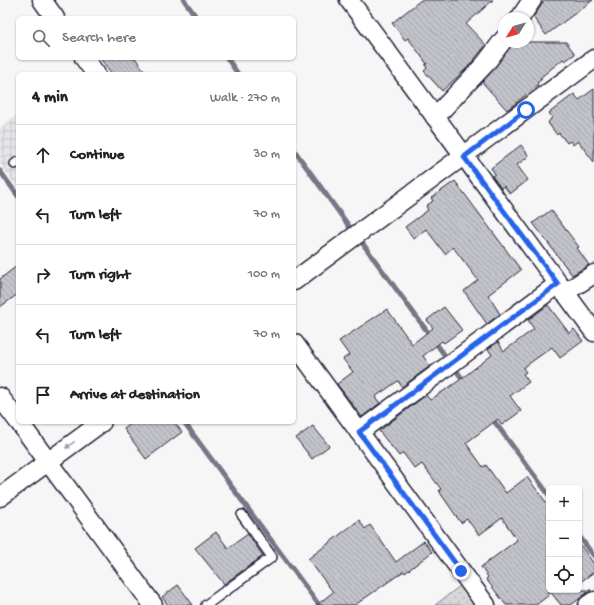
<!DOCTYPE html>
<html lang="en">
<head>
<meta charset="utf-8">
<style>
	:root { --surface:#fff; --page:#f6f6f6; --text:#222; --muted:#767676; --line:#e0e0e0 }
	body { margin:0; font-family:"Gochi Hand",sans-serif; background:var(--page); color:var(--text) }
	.controls { position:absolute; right:12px; bottom:12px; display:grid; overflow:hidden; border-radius:6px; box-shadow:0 1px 3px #0004 }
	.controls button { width:36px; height:36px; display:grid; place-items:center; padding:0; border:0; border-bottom:1px solid var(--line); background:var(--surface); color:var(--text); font:20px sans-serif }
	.compass { position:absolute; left:498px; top:12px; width:36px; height:36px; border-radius:50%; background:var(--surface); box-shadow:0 1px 3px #0004; rotate:233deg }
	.stop { position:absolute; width:12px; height:12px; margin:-9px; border:3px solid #2563eb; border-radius:50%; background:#fff }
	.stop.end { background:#2563eb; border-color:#fff; box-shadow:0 1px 4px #0008 }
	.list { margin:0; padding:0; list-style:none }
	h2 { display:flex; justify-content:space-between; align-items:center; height:52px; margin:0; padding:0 16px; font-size:17px }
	h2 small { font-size:13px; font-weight:400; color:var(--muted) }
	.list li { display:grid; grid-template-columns:26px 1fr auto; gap:12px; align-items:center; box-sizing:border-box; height:60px; padding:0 16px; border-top:1px solid var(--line) }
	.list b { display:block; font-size:15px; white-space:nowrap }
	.list em { font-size:13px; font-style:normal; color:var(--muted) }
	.icon { flex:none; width:22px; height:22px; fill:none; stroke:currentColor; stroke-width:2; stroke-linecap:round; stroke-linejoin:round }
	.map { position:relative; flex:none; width:594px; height:605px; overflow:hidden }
	.search { position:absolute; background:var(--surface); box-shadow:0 1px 3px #0004; left:16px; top:16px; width:280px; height:44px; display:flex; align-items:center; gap:10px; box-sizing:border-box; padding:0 14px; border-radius:6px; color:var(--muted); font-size:15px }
	.panel { position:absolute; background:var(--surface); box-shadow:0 1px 3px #0004; left:16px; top:72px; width:280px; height:352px; border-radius:6px }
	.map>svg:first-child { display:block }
	.industrial { fill:url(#industrial-grid) }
	.park { fill:url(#park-dots); stroke:#7c7c8b }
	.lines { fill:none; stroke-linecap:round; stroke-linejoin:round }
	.stream { stroke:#767685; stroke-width:5 }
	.building { fill:url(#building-back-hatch); stroke:#22223b }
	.service-casing { stroke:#22223b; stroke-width:12 }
	.minor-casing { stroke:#22223b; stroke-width:21 }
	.service { stroke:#fff; stroke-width:9 }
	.minor { stroke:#fff; stroke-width:18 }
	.oneway { fill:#9c9ca7 }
	.route { stroke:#2563eb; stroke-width:5 }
</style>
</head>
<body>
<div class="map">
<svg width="594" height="605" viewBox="0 0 594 605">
	<defs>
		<pattern id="industrial-grid" width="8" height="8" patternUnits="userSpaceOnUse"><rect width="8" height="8" fill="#e6e6e9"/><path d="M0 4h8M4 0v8" fill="none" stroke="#c5c5c9"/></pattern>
		<pattern id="park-dots" width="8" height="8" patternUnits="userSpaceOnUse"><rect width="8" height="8" fill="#d7d7db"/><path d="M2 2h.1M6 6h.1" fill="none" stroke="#b8b8bd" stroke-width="1.8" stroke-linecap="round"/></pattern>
		<pattern id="building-back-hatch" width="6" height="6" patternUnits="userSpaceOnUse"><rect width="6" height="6" fill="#c2c2c9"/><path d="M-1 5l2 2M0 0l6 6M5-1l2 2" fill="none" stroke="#a6a6ae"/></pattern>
	</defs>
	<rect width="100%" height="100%" fill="#f6f6f7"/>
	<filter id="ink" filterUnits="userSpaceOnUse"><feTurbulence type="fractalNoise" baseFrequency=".025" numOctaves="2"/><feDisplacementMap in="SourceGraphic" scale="8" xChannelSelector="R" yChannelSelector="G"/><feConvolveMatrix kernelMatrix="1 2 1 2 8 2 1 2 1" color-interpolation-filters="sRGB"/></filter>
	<g filter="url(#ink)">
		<path class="industrial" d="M18,114V188L0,164V128Z"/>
		<path class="park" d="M460,586L474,605H435Z"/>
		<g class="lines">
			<g class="stream">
				<path d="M184,0L197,18"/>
				<path d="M227,58L238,74"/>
				<path d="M294,150L351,229"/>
				<path d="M0,171L18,196"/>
				<path d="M363,244L446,357"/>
				<path d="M456,370L466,384"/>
				<path d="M491,417L549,495"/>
				<path d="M184,422L319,605"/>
				<path d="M579,536L594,556"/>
			</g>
		</g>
		<g class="building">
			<path d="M421,0H493L466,24L486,45L468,67L442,91L424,71L427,68L425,65L427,64L408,38L405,40L392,23Z"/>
			<path d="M545,0H593L546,35L533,17Z"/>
			<path d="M514,42H566L575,54L565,61L563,59L540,78L542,79L537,83L538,85L507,110L482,82L493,70Z"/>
			<path d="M100,58H135L147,74H112Z"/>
			<path d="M594,89V162L578,141L573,145L570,141L567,143L559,133L557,135L548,123L552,117L549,113L574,94L579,100Z"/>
			<path d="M521,145L529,156L517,165L528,180L510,194L504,186L501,188L492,176L495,174L491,168Z"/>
			<path d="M455,181L521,270L488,295L500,314L487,324L464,291L478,280L453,247L445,254L426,229L414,239L405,227L428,210L426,206L433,201L431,198Z"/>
			<path d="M551,210L579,247L577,248L589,265L572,275L533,223Z"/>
			<path d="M18,265V294L0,307V279Z"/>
			<path d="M548,305L569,333L574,329L583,341L560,358L552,347L523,368L526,372L523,374L529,382L510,396L521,411L502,425L498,419L466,443L483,467L486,465L506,493L527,477L549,506V595L536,605H506L486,579L488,577L481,567L517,540L502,518L479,535L467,519L461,523L441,494L439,490L441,489L422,464L415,469L403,453L399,456L379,431L426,395L430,400L457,382L492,355L488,349L498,342L504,351L534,329L528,320Z"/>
			<path d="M444,307L462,330L444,343L442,341L423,356L430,366L402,387L398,381L375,397L380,403L362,417L337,384L353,372L343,359L349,355L339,341L387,309L412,344L433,328L427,320Z"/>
			<path d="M133,422H174L182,432L146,459L124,429Z"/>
			<path d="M313,426L329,446L312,459L296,438Z"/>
			<path d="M359,520L365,529L370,525L396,562L424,541L432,552L405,573L404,571L355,605H317L333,592L308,559Z"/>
			<path d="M216,532L228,548L248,534L263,556L224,584L195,548Z"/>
			<path d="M579,543L594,564V572L579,583Z"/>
			<path d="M178,585L193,605H168L162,597Z"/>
			<path d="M549,590H591L571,605H561Z"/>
		</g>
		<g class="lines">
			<g class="service-casing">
				<g id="service">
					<path d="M15,164L18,162"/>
					<path d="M206,605L272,557L242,515"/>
				</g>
			</g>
			<g class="minor-casing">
				<g id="minor">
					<path d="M42,0L55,18"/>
					<path d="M349,0L594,332"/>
					<path d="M520,18L532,0"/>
					<path d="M84,58L96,74"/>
					<path d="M435,117L485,64L504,39"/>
					<path d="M294,281L594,59"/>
					<path d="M564,293L594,274"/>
					<path d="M294,343L486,605"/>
					<path d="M0,397L18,421"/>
					<path d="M19,422L153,605"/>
					<path d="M359,432L558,284"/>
					<path d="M0,497L102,422"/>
					<path d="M588,605L594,601"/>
				</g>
			</g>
			<use href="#service" class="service"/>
			<use href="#minor" class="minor"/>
		</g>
		<defs><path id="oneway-solid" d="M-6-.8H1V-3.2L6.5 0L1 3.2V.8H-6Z"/></defs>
		<use class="oneway" href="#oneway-solid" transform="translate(70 445) rotate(144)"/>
	</g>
	<g class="lines" filter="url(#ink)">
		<path class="route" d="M461,571L359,432L558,284L464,157L526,110"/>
	</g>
</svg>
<div class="controls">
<button>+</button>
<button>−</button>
<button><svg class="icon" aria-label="locate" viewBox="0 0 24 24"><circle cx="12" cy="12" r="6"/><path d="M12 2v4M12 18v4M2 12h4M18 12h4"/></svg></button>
</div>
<svg class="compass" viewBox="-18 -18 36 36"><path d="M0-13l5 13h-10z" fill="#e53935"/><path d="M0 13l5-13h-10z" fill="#767676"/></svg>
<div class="stop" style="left:526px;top:110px"></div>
<div class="stop end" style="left:461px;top:571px"></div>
<div class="search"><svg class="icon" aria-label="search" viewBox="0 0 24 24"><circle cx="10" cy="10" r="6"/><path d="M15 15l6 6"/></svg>Search here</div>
<section class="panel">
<h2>4 min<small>Walk · 270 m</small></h2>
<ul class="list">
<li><svg class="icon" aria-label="ahead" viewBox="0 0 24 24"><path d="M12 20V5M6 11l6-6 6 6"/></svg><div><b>Continue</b></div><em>30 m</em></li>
<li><svg class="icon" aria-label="left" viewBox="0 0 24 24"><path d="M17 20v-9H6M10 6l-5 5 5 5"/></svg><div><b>Turn left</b></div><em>70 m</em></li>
<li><svg class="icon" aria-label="right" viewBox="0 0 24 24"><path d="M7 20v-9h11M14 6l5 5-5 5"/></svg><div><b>Turn right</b></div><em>100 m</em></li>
<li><svg class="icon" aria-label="left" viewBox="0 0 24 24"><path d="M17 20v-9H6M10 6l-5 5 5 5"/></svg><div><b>Turn left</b></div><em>70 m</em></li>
<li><svg class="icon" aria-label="arrive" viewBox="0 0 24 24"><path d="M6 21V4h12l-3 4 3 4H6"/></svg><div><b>Arrive at destination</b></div></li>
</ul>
</section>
</div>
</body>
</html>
